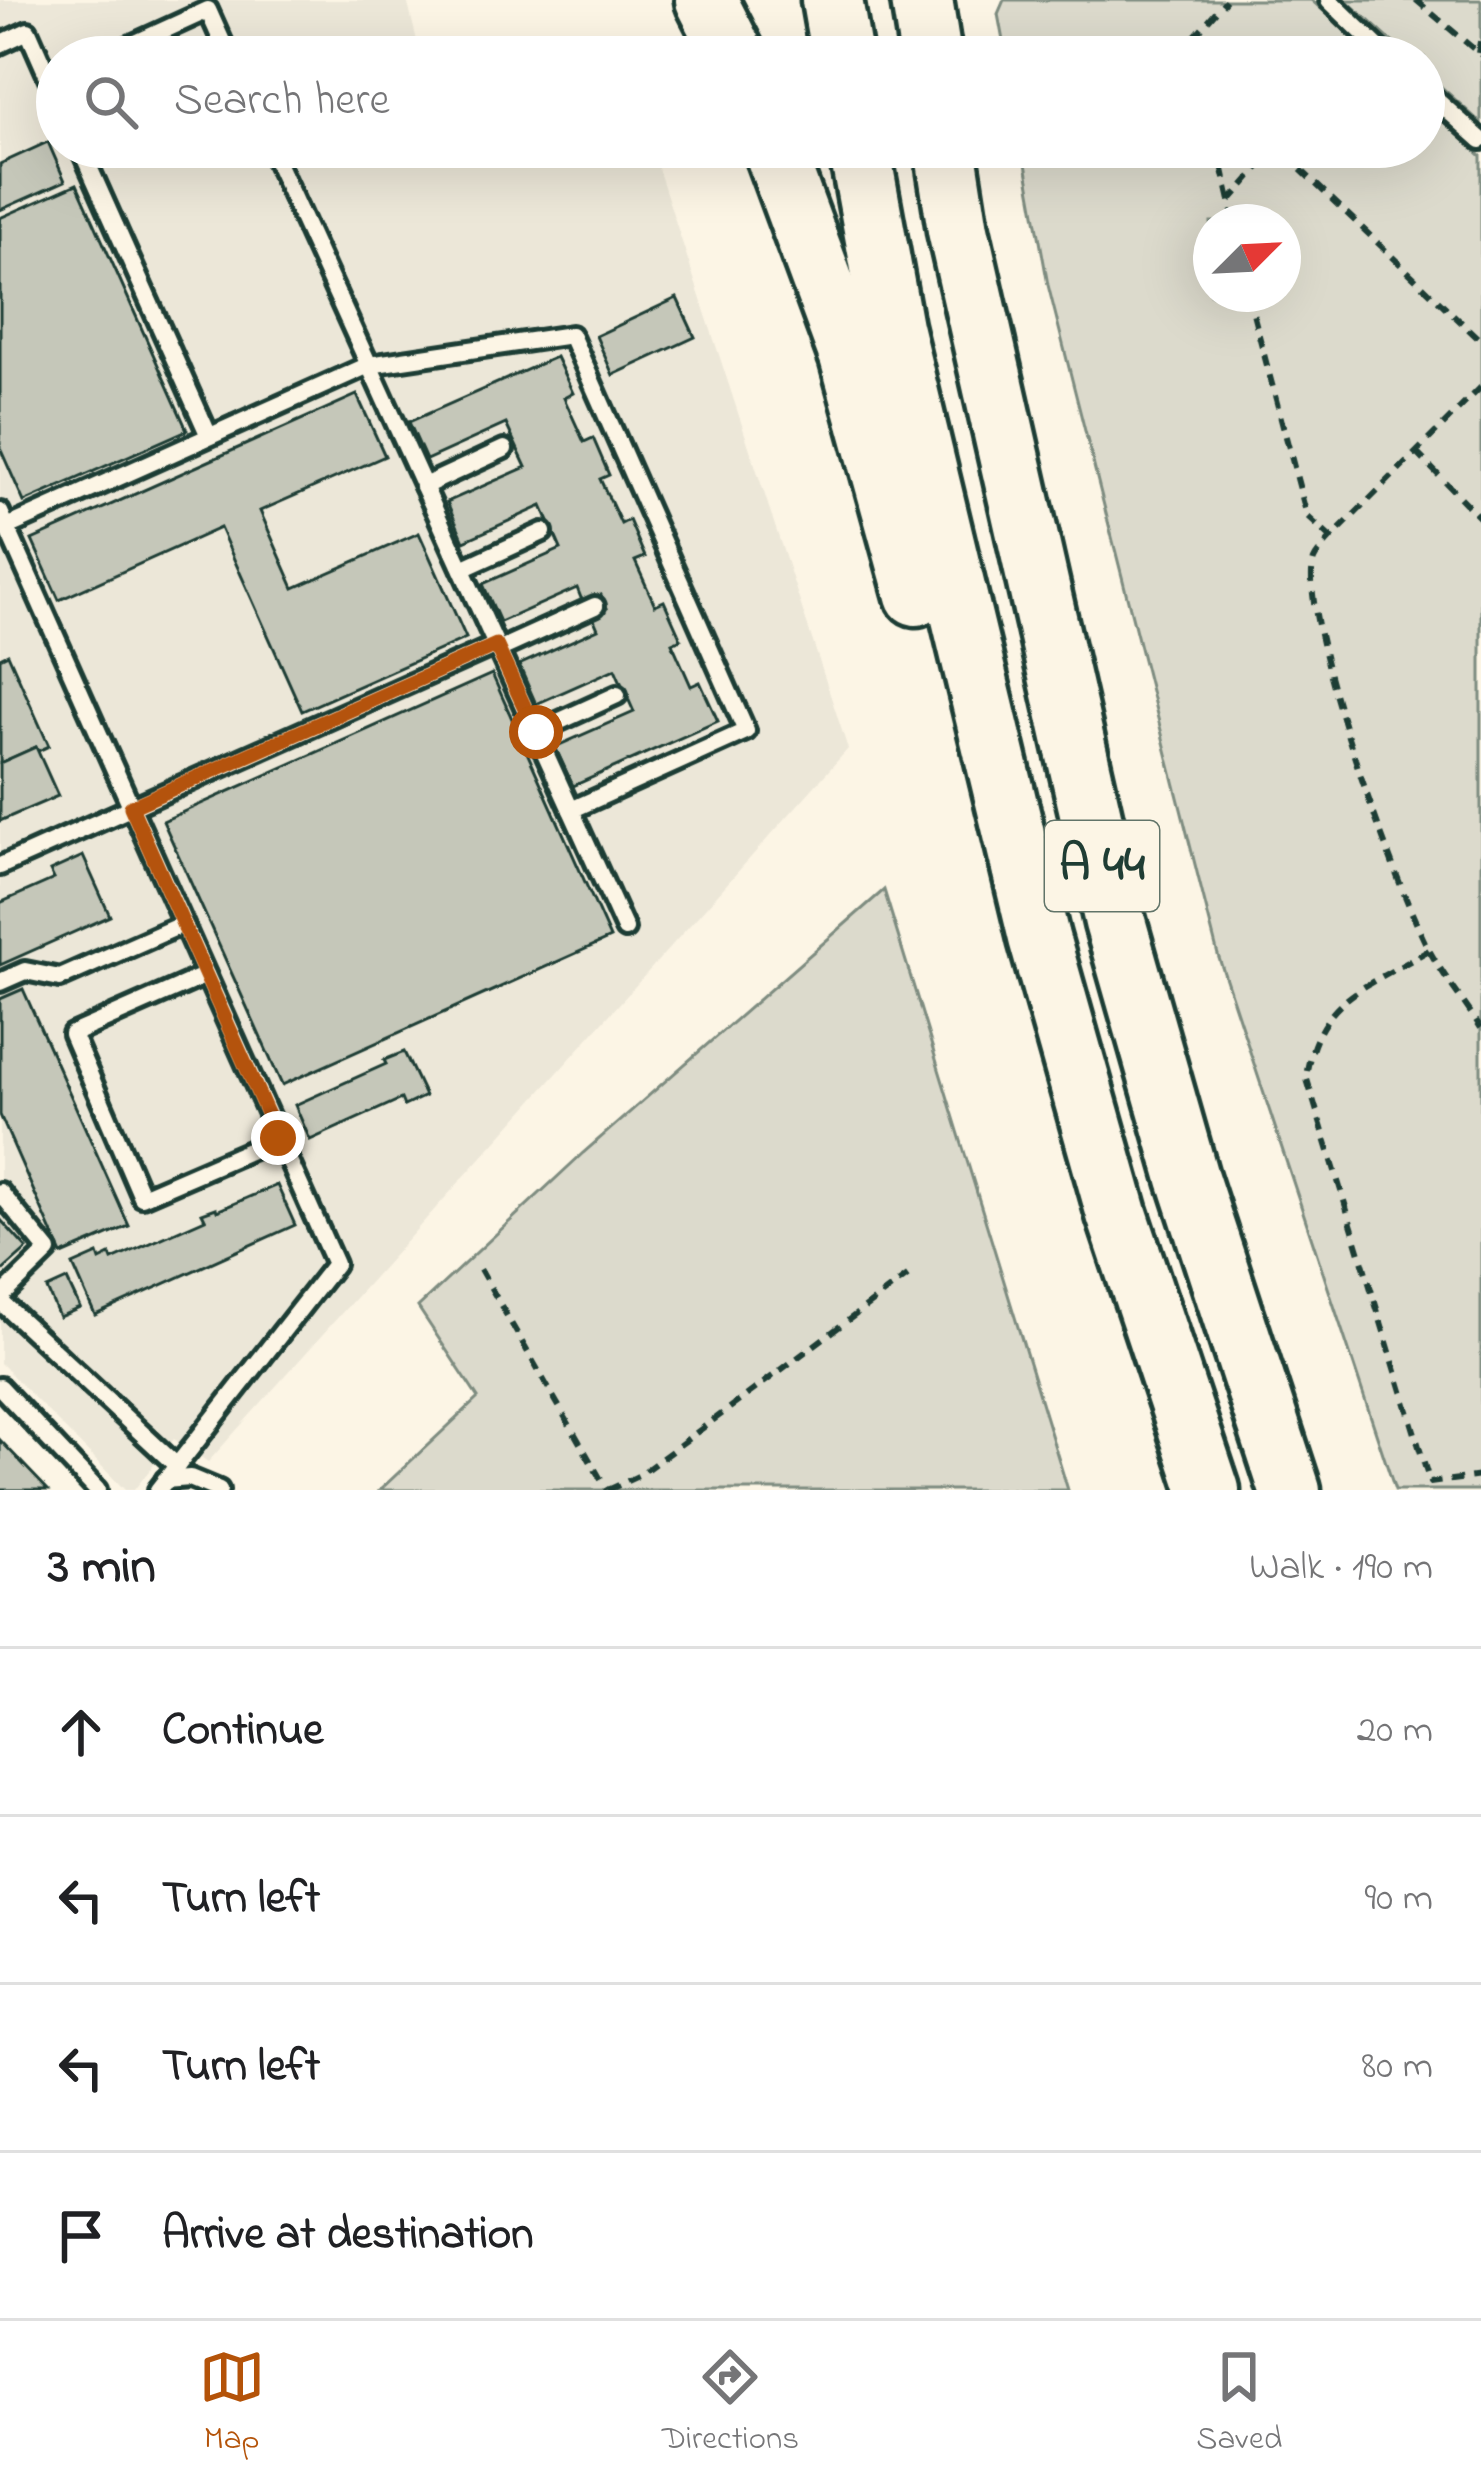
<!DOCTYPE html>
<html lang="en">
<head>
<meta charset="utf-8">
<style>
	:root { --surface:#fff; --page:#f6f6f6; --text:#202124; --muted:#757577; --line:#e0e0e0; --accent:#b45309 }
	body { margin:0; font-family:"Indie Flower",sans-serif; background:var(--page); color:var(--text) }
	.compass { position:absolute; left:1193px; top:204px; width:108px; height:108px; border-radius:50%; background:var(--surface); box-shadow:0 12px 48px #0002; rotate:66deg }
	.stop { position:absolute; width:36px; height:36px; margin:-27px; border:9px solid #b45309; border-radius:50%; background:#fff }
	.stop.end { background:#b45309; border-color:#fff; box-shadow:0 3px 12px #0008 }
	.list { margin:0; padding:0; list-style:none }
	h2 { display:flex; justify-content:space-between; align-items:center; height:156px; margin:0; padding:0 48px; font-size:51px }
	h2 small { font-size:39px; font-weight:400; color:var(--muted) }
	.list li { display:grid; grid-template-columns:78px 1fr auto; gap:36px; align-items:center; box-sizing:border-box; height:168px; padding:0 48px; border-top:3px solid var(--line) }
	.list b { display:block; font-size:45px; white-space:nowrap }
	.list em { font-size:39px; font-style:normal; color:var(--muted) }
	.icon { flex:none; width:66px; height:66px; fill:none; stroke:currentColor; stroke-width:2; stroke-linecap:round; stroke-linejoin:round }
	.map { position:relative; flex:none; width:1481px; height:1490px; overflow:hidden }
	.search { position:absolute; background:var(--surface); box-shadow:0 12px 48px #0002; left:36px; right:36px; top:36px; height:132px; display:flex; align-items:center; gap:30px; box-sizing:border-box; padding:0 42px; border-radius:66px; color:var(--muted); font-size:45px }
	.sheet { height:828px; background:var(--surface) }
	nav { display:flex; justify-content:space-around; align-items:center; box-sizing:border-box; height:168px; border-top:3px solid var(--line); background:var(--surface); font-size:33px; color:var(--muted) }
	nav a { display:grid; justify-items:center; gap:6px }
	nav .on { color:var(--accent) }
	.map>svg:first-child { display:block }
	.built { fill:#ece7d8 }
	.green { fill:#dcdacc; stroke:#7e8c80; stroke-width:3; fill-rule:evenodd }
	.building { fill:#c5c7b9; stroke:#1f3d34; stroke-width:3 }
	.lines { fill:none; stroke-linecap:round; stroke-linejoin:round }
	.lane-casing { stroke:#1f3d34; stroke-width:26 }
	.highway-casing { stroke:#1f3d34; stroke-width:69 }
	.path { stroke:#1f3d34; stroke-width:6; stroke-dasharray:12 9; stroke-linecap:butt }
	.lane { stroke:#fcf5e5; stroke-width:16 }
	.highway { stroke:#fcf5e5; stroke-width:60 }
	.route { stroke:#b45309; stroke-width:15 }
	.labels { text-anchor:middle; dominant-baseline:central; stroke-width:12; stroke-linejoin:round; paint-order:stroke }
	.shield { fill:#fcf5e5; stroke:#617469; stroke-width:3 }
	.shield-label { font-size:51px; font-weight:bold; fill:#1f3d34 }
</style>
</head>
<body>
<div class="map">
<svg width="1481" height="1490" viewBox="0 0 1481 1490">
	<rect width="100%" height="100%" fill="#fcf5e5"/>
	<filter id="ink" filterUnits="userSpaceOnUse"><feTurbulence type="fractalNoise" baseFrequency=".00833" numOctaves="2"/><feDisplacementMap in="SourceGraphic" scale="24" xChannelSelector="R" yChannelSelector="G"/><feConvolveMatrix kernelMatrix="1 2 1 2 8 2 1 2 1" color-interpolation-filters="sRGB"/></filter>
	<g filter="url(#ink)">
		<path class="built" d="M0,0H407L421,57H57V147H651L848,749L208,1462L174,1439L134,1490H125L0,1363Z"/>
		<g class="green">
			<path d="M1004,0H1311L1375,57H1006L998,14Z"/>
			<path d="M1346,0H1481V123L1424,71V57H1409Z"/>
			<path d="M1424,103L1481,156V1490H1395L1218,955L1048,285L1023,147H1424ZM1283,222V294H1211V222Z"/>
			<path d="M884,890L1068,1490H380L478,1398L418,1307L583,1153Z"/>
		</g>
		<g class="building">
			<path d="M48,142L65,181L0,210V164Z"/>
			<path d="M77,184L187,430L24,502L0,448V218Z"/>
			<path d="M677,298L695,337L613,375L596,336Z"/>
			<path d="M556,357L573,393L564,398L584,442L593,438L609,475L600,479L621,524L629,520L645,557L635,561L655,605L664,601L681,639L672,643L691,686L700,682L718,721L573,786L555,747L634,712L615,669L536,704L519,665L598,629L592,615L607,608L601,595L583,603L577,588L500,622L483,584L561,549L542,506L464,541L447,502L526,467L506,424L426,460L409,422Z"/>
			<path d="M357,395L385,456L260,511L294,588L419,533L466,638L302,711L220,528L59,600L32,540Z"/>
			<path d="M8,654L49,746L38,751L36,747L0,763V658Z"/>
			<path d="M492,674L610,938L282,1085L163,821Z"/>
			<path d="M36,747L58,796L0,821V763Z"/>
			<path d="M83,856L110,916L0,965V903L54,879L50,871Z"/>
			<path d="M23,989L129,1226L62,1255L0,1115V999Z"/>
			<path d="M404,1052L425,1096L404,1106L401,1099L310,1140L295,1105L386,1064L384,1060Z"/>
			<path d="M277,1185L295,1225L95,1315L73,1265L98,1254L100,1260L110,1255L112,1260L205,1219L202,1213L216,1208L217,1211Z"/>
			<path d="M0,1219L27,1249L0,1273Z"/>
			<path d="M67,1280L80,1308L59,1317L47,1289Z"/>
			<path d="M0,1440L48,1490H0Z"/>
		</g>
		<g class="lines">
			<g class="lane-casing">
				<g id="lane">
					<path d="M1329,0L1388,57"/>
					<path d="M0,44L28,31L57,97"/>
					<path d="M105,57L208,10L229,57"/>
					<path d="M1424,89L1481,140"/>
					<path d="M80,147L209,436"/>
					<path d="M270,147L625,929"/>
					<path d="M424,486L504,449"/>
					<path d="M0,512L335,1264L158,1490"/>
					<path d="M7,527L369,365L571,335L746,731L571,810"/>
					<path d="M462,569L543,532"/>
					<path d="M498,650L595,606"/>
					<path d="M536,732L617,695"/>
					<path d="M0,866L496,645"/>
					<path d="M206,975L72,1034L142,1197L279,1138"/>
					<path d="M0,982L25,971L60,978L183,924"/>
					<path d="M0,1192L48,1251L0,1298"/>
					<path d="M0,1301L177,1466"/>
					<path d="M0,1387L97,1490"/>
					<path d="M165,1480L190,1478L219,1490"/>
				</g>
			</g>
			<g class="highway-casing">
				<g id="highway">
					<path d="M706,0L735,57"/>
					<path d="M832,0L842,57"/>
					<path d="M922,0L931,57"/>
					<path d="M773,147L850,356L916,595"/>
					<path d="M859,147L892,327L1039,938L1117,1214L1209,1490"/>
					<path d="M945,147L958,230L1115,922L1188,1178L1290,1490"/>
				</g>
			</g>
			<g class="path">
				<path d="M1416,0L1481,55"/>
				<path d="M1478,53L1481,36"/>
				<path d="M1198,57L1194,37L1226,0"/>
				<path d="M1218,147L1230,201"/>
				<path d="M1234,222L1230,201L1277,147L1481,341"/>
				<path d="M1248,294L1307,516L1331,538"/>
				<path d="M1481,387L1331,538C1326,544 1317,553 1314,560C1296,613 1399,894 1429,950C1444,977 1464,1002 1481,1028"/>
				<path d="M1416,452L1481,519"/>
				<path d="M1429,950C1366,988 1319,997 1306,1076L1430,1483L1481,1476"/>
				<path d="M480,1269L607,1490"/>
				<path d="M608,1490L638,1476L913,1272"/>
			</g>
			<use href="#lane" class="lane"/>
			<use href="#highway" class="highway"/>
		</g>
	</g>
	<g class="lines" filter="url(#ink)">
		<path class="route" d="M278,1138L131,807L496,645L536,732"/>
	</g>
	<g class="labels">
		<rect class="shield" x="1045" y="821" width="114" height="90" rx="9"/>
		<g class="shield-label">
			<text x="1102" y="866">A 44</text>
		</g>
	</g>
</svg>
<svg class="compass" viewBox="-18 -18 36 36"><path d="M0-13l5 13h-10z" fill="#e53935"/><path d="M0 13l5-13h-10z" fill="#757577"/></svg>
<div class="stop" style="left:536px;top:732px"></div>
<div class="stop end" style="left:278px;top:1138px"></div>
<div class="search"><svg class="icon" aria-label="search" viewBox="0 0 24 24"><circle cx="10" cy="10" r="6"/><path d="M15 15l6 6"/></svg>Search here</div>
</div>
<section class="sheet">
<h2>3 min<small>Walk · 190 m</small></h2>
<ul class="list">
<li><svg class="icon" aria-label="ahead" viewBox="0 0 24 24"><path d="M12 20V5M6 11l6-6 6 6"/></svg><div><b>Continue</b></div><em>20 m</em></li>
<li><svg class="icon" aria-label="left" viewBox="0 0 24 24"><path d="M17 20v-9H6M10 6l-5 5 5 5"/></svg><div><b>Turn left</b></div><em>90 m</em></li>
<li><svg class="icon" aria-label="left" viewBox="0 0 24 24"><path d="M17 20v-9H6M10 6l-5 5 5 5"/></svg><div><b>Turn left</b></div><em>80 m</em></li>
<li><svg class="icon" aria-label="arrive" viewBox="0 0 24 24"><path d="M6 21V4h12l-3 4 3 4H6"/></svg><div><b>Arrive at destination</b></div></li>
</ul>
</section>
<nav>
<a class="on"><svg class="icon" aria-label="map" viewBox="0 0 24 24"><path d="M3 6l6-2 6 2 6-2v14l-6 2-6-2-6 2zM9 4v14M15 6v14"/></svg>Map</a>
<a><svg class="icon" aria-label="directions" viewBox="0 0 24 24"><path d="M12 3l9 9-9 9-9-9zM9 14v-3h6M13 9l2 2-2 2"/></svg>Directions</a>
<a><svg class="icon" aria-label="saved" viewBox="0 0 24 24"><path d="M7 4h10v16l-5-4-5 4z"/></svg>Saved</a>
</nav>
</body>
</html>
